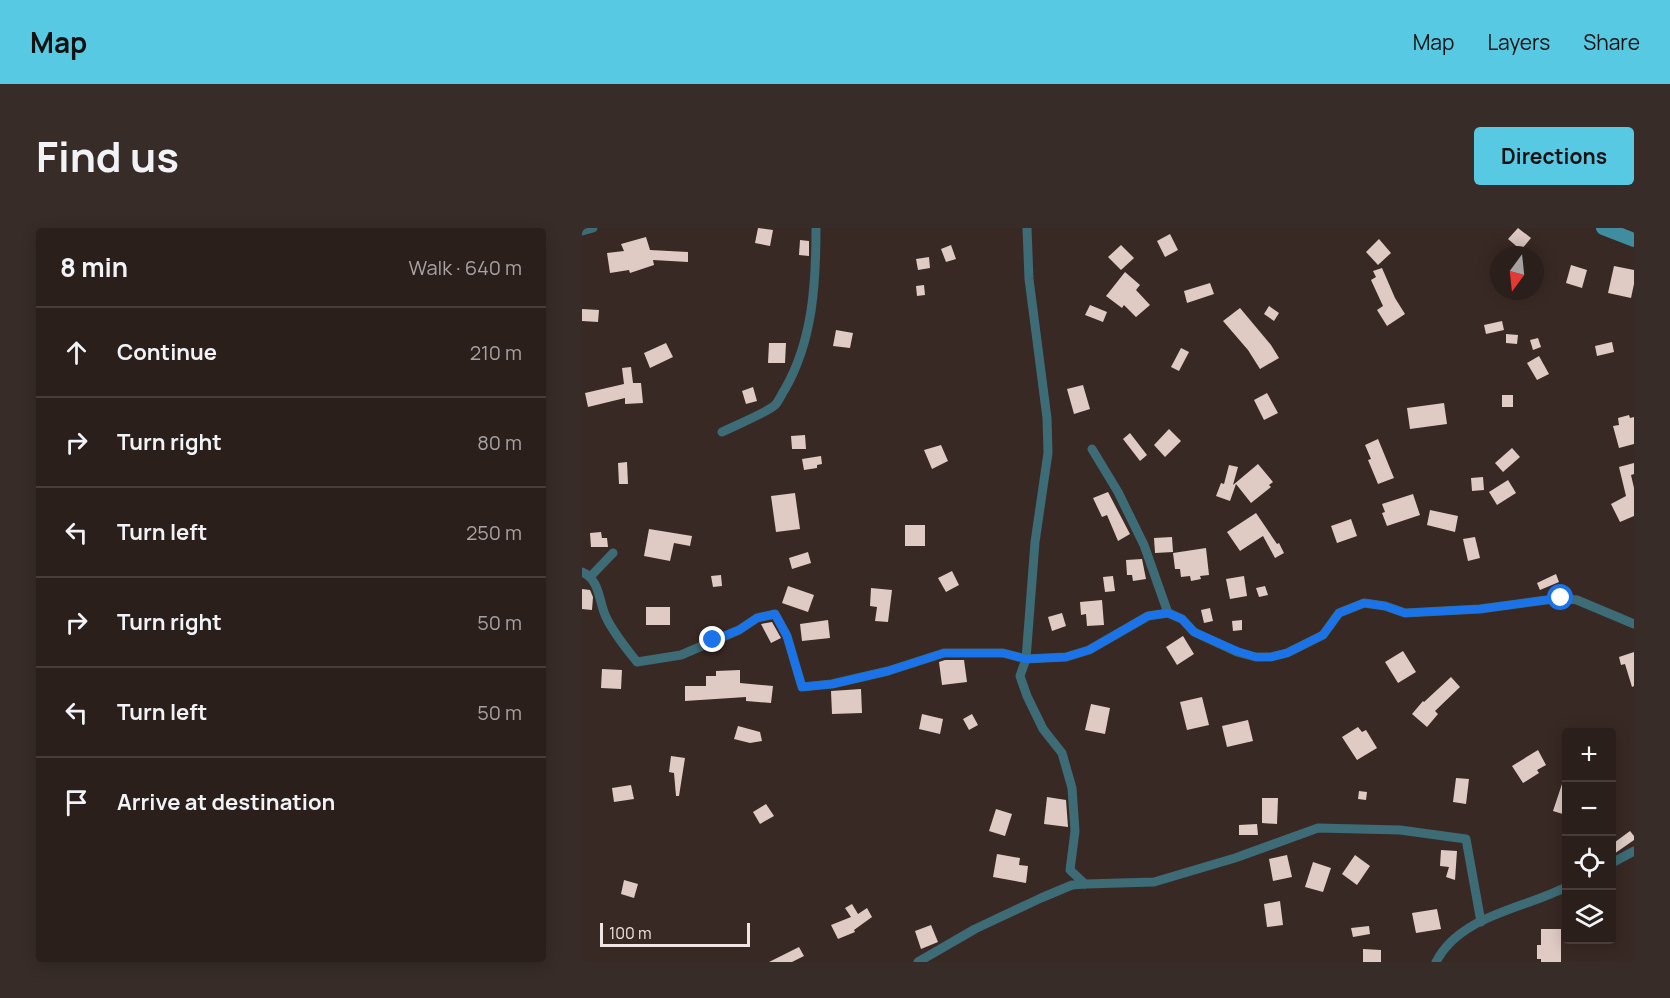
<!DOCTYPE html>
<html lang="en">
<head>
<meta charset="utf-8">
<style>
	:root { --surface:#2b1f1b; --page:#372c28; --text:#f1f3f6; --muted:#a6a2a3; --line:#473d3a; --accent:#57c9e2 }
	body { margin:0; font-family:Manrope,sans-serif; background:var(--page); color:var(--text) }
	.controls { position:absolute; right:18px; bottom:18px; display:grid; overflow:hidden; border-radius:6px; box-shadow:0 3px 15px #0003 }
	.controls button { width:54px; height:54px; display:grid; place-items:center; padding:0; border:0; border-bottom:2px solid var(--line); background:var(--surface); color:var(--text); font:30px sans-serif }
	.compass { position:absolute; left:908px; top:18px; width:54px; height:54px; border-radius:50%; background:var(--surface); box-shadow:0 3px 15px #0003; rotate:195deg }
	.scale { position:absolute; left:18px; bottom:15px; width:150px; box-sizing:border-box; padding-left:6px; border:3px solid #efe4e1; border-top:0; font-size:16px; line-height:21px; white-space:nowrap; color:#efe4e1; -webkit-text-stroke:4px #392924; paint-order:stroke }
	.stop { position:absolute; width:18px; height:18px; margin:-14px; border:4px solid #1a73e8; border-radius:50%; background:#fff }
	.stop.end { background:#1a73e8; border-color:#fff; box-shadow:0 2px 6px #0008 }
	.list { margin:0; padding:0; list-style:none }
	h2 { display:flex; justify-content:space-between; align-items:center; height:78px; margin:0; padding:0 24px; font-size:26px }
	h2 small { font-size:20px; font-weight:400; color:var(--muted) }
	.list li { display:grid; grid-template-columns:39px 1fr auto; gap:18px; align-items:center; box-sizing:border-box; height:90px; padding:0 24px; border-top:2px solid var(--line) }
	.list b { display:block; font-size:22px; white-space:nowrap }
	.list em { font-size:20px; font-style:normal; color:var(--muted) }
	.icon { flex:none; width:33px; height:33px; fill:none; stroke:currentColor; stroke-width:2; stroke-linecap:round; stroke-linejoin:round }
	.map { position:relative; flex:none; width:1052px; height:734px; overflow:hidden; border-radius:6px }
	header { display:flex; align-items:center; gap:36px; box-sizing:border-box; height:84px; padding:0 30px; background:var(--accent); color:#111 }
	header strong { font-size:28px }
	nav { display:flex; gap:33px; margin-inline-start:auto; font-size:21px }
	.intro { display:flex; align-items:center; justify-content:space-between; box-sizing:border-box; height:144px; padding:0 36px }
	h1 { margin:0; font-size:42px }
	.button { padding:15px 27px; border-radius:6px; background:var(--accent); color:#111; font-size:21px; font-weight:700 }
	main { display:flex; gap:36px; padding:0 36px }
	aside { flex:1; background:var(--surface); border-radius:6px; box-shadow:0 3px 15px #0003 }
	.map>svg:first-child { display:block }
	.building { fill:#dfcac4 }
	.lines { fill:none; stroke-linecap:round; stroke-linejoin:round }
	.street { stroke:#3d6b76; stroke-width:9 }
	.secondary { stroke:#3f8d9f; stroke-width:14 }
	.route { stroke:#1a73e8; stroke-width:8 }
</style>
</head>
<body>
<header>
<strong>Map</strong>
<nav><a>Map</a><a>Layers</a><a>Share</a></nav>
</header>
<div class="intro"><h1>Find us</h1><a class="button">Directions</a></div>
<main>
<aside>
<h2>8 min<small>Walk · 640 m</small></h2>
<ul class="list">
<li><svg class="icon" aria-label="ahead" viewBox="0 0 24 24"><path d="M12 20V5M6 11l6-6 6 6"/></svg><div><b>Continue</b></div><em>210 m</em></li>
<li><svg class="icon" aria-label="right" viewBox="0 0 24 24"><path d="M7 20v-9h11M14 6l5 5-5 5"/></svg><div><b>Turn right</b></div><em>80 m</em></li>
<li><svg class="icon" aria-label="left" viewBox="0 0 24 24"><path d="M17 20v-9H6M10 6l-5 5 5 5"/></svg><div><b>Turn left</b></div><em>250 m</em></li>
<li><svg class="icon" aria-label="right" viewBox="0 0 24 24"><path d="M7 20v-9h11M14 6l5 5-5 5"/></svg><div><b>Turn right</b></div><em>50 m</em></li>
<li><svg class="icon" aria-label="left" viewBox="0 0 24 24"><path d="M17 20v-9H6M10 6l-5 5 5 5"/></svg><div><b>Turn left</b></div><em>50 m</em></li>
<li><svg class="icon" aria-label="arrive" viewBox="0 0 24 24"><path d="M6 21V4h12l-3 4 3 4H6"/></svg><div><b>Arrive at destination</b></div></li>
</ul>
</aside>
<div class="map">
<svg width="1052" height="734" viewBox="0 0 1052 734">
	<rect width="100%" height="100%" fill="#392924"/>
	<g class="building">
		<path d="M176,0L191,2L188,18L173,15Z"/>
		<path d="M936,0L949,10L939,22L926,11Z"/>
		<path d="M588,6L596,22L583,29L575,13Z"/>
		<path d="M64,9L68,22L106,24V34L71,32L72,37L48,45L47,42L28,45L25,25L42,23L39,16Z"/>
		<path d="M797,11L809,25L796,37L784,24Z"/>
		<path d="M218,12L227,13V28L217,27Z"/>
		<path d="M369,17L374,31L364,34L359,21Z"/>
		<path d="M539,17L552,30L539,42L526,29Z"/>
		<path d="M347,29L348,40L336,42L334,31Z"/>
		<path d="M989,37L1005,42L1000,60L984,55Z"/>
		<path d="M1032,38L1052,42V56L1049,70L1026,65Z"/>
		<path d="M800,40L813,70L823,86L805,98L795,82L801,78L789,52L794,49L791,43Z"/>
		<path d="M543,44L558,57L554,62L568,77L554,89L542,77L540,80L524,68Z"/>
		<path d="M628,55L632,66L605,75L602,63Z"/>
		<path d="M342,57L343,67L335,68L334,58Z"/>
		<path d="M508,77L525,84L521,94L503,87Z"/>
		<path d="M687,78L697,85L692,93L682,86Z"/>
		<path d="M658,80L689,117L697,130L678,141L666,122L641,93Z"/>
		<path d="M0,81L17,82L16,94L0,93Z"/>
		<path d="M920,93L922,102L904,106L902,97Z"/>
		<path d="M254,102L271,105L268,120L251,118Z"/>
		<path d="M924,106L936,107L935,116L924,115Z"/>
		<path d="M956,110L959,119L951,122L948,112Z"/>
		<path d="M1030,114L1032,124L1015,128L1013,118Z"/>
		<path d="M84,115L91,129L68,140L62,125Z"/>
		<path d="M187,115H204L203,135H186Z"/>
		<path d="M599,120L607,124L597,143L589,139Z"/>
		<path d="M957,128L967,146L955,152L945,135Z"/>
		<path d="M49,139L51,155H59L61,175L43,176V170L6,179L3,165L42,156L40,140Z"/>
		<path d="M501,157L508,181L492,186L485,161Z"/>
		<path d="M171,159L175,173L164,176L160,163Z"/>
		<path d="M685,165L696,185L682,192L672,172Z"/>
		<rect x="920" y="167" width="11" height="12"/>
		<path d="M862,175L865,196L828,201L825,180Z"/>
		<path d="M1047,187L1048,190L1052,189V216L1037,220L1031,198L1037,197L1036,190Z"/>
		<path d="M587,201L599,213L583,229L572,217Z"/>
		<path d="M548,205L565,227L558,233L541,211Z"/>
		<path d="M223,207L224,221H210L209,208Z"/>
		<path d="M796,211L812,250L796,256L786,232L789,231L783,217Z"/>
		<path d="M359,217L366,233L350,241L342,222Z"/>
		<path d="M930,220L938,229L921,244L913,235Z"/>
		<path d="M239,228L240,236L235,237V240L222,242L220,231Z"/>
		<path d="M45,234L46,256H37L36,235Z"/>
		<path d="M1052,235V246L1049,247L1052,260V288L1038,294L1029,276L1044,268L1037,239Z"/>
		<path d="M676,236L691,254L687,257L689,259L669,275L654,256L648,273L634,268L639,255L642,256L647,237L656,239L651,257Z"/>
		<path d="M901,249L902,262L890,263L889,250Z"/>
		<path d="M926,252L934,265L915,277L907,264Z"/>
		<path d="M526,264L548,306L536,313L525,287L520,289L511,270Z"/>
		<path d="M213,265L218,301L194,304L189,268Z"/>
		<path d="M831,266L838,287L805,298L800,285L803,284L800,276Z"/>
		<path d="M848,282L876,288L873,304L845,297Z"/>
		<path d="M674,285L695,316L697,315L702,325L693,330L681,308L658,323L645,304Z"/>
		<path d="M769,291L775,308L755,315L749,298Z"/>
		<rect x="323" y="297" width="20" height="21"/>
		<path d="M67,301L110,308L108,318L92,315L88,333L62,328Z"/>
		<path d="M19,304L20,310H25L26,319H9L8,305Z"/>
		<path d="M590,309L591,324L573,325L572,310Z"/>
		<path d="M893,309L898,330L886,333L881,311Z"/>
		<path d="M624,320L627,347L618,348L619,351L609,353L608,348L599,349L598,341H593L591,325Z"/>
		<path d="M226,324L229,335L210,341L207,330Z"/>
		<path d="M560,331L564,351L551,353L550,347H545L544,332Z"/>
		<path d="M370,343L377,357L364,364L356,350Z"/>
		<path d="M974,346L977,354L958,362L955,355Z"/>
		<path d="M139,347L140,358L131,359L129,348Z"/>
		<path d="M531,348L533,363L523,364L521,349Z"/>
		<path d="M662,348L665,368L648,371L644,351Z"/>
		<path d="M206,358L232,367L226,384L200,375Z"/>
		<path d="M683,358L686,367L677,369L674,360Z"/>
		<path d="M289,360L310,362L306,394L293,393L295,379L288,378Z"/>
		<path d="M0,361L8,362L11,369L10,382L0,381Z"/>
		<path d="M520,372L522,397L505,398L504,386L499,387L498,374Z"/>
		<rect x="64" y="379" width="24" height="18"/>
		<path d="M628,380L631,393L622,395L619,382Z"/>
		<path d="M480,385L484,398L470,403L466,389Z"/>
		<path d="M246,392L248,410L220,413L218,396Z"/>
		<path d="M660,392V402L651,403L650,393Z"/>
		<path d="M190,394L199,410L189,415L179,396Z"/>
		<path d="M601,408L612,426L595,437L584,419Z"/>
		<path d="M821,423L834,444L816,455L803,434Z"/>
		<path d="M1052,424V458L1050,459L1043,436L1039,437L1037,429Z"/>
		<path d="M363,432H382L385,454L360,457L357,434Z"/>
		<path d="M20,441L40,442L39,461L19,460Z"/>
		<path d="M158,442V455L191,458L189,475L164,473V469L103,473V458H124V448H134V443Z"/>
		<path d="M869,449L878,459L853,483L856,486L845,499L830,486L841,473L842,474Z"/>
		<path d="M279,461L280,485L250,486L249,463Z"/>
		<path d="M620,469L627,497L605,502L598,474Z"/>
		<path d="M509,476L528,480L523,506L503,502Z"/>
		<path d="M340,486L361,491L358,506L337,501Z"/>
		<path d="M390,486L396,497L387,502L381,491Z"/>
		<path d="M666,492L671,513L645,519L640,498Z"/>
		<path d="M156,498L178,504L180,513L168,515L152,511Z"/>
		<path d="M776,499L780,504L784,502L795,520L775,532L760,509Z"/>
		<path d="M956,522L964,537L955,542L957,545L941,555L930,538Z"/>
		<path d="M89,528L103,530L97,568H94L92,545L87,544Z"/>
		<path d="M983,547L984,548V587L971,583Z"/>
		<path d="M874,550L887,551L884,576L871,574Z"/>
		<path d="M49,557L52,571L32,574L30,560Z"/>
		<path d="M777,563L785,564L784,572L776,571Z"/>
		<path d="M465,569L484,572L486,599L462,596Z"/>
		<path d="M680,570H696L695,596L680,595Z"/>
		<path d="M184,576L192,588L178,596L171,584Z"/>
		<path d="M414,581L430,586L423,608L407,603Z"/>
		<path d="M675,596L676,607H657V597Z"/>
		<path d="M1048,603L1052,608V612L1029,628V617Z"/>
		<path d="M859,622L875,623L873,652L864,649L867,639L858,638Z"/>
		<path d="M415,626L438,630L437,637L446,638L444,655L411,649Z"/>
		<path d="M705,627L710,649L691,653L687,631Z"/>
		<path d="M773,627L788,638L775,657L760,646Z"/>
		<path d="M731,634L749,640L741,664L723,659Z"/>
		<path d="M42,652L56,656L52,670L39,666Z"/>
		<path d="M698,673L701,697L685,699L682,676Z"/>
		<path d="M270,676L276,686L285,680L290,689L272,702L273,704L256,711L249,697L269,689L263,680Z"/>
		<path d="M855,681L859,701L834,705L830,685Z"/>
		<path d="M349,697L356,714L339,721L333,703Z"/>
		<path d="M787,698L788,706L771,709L769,700Z"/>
		<path d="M959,701H979V734H959V731H955V717H959Z"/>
		<path d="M217,719L222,728L210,734H187Z"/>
		<path d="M781,721L799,722V734H781Z"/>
	</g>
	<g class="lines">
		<g class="street">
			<path d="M0,3L11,0"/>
			<path d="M140,204C152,198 186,184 193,177C197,173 200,165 203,161C231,112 234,55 234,0"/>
			<path d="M510,221L536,264L562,317L586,385"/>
			<path d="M0,344C18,351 17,375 24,389C32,406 44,420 55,434L99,427L157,402L175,390L193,386L205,408L220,459L250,456L306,443L362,425H421L444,431L484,429L507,422L566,388L586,385L600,391L612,404L655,424L674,429H689L705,425L741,407L757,385L782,375L803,378L823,385L898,381L979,370L995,372L1052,396"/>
			<path d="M8,349L31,325"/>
			<path d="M1030,635L1052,623"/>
			<path d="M503,656L572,654L653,630L736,600L818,602L884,611L899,694"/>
			<path d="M336,734L393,701L459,670L490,657L503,656L488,642L493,603L490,560L480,525L461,501L445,468L438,448L444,431L453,314L466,225L465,190L447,51L445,0"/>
			<path d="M854,734C878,687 942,681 984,659"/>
		</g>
		<path class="secondary" d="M1021,0L1052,12"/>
	</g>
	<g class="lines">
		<path class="route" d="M131,412L157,402L175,390L193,386L205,408L220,459L250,456L306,443L362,425H421L444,431L484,429L507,422L566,388L586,385L600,391L612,404L655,423L674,429H689L705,425L741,407L757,385L782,375L803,378L823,385L898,381L979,370"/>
	</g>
</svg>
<div class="controls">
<button>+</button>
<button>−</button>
<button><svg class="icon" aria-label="locate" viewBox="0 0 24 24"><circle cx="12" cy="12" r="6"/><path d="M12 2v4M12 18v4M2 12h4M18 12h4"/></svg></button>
<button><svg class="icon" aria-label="layers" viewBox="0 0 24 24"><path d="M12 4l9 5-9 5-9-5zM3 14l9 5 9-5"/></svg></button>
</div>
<svg class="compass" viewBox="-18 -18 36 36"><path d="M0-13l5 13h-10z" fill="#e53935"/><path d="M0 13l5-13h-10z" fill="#a6a2a3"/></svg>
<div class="scale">100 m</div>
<div class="stop" style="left:979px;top:370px"></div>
<div class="stop end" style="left:131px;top:412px"></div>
</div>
</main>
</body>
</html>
